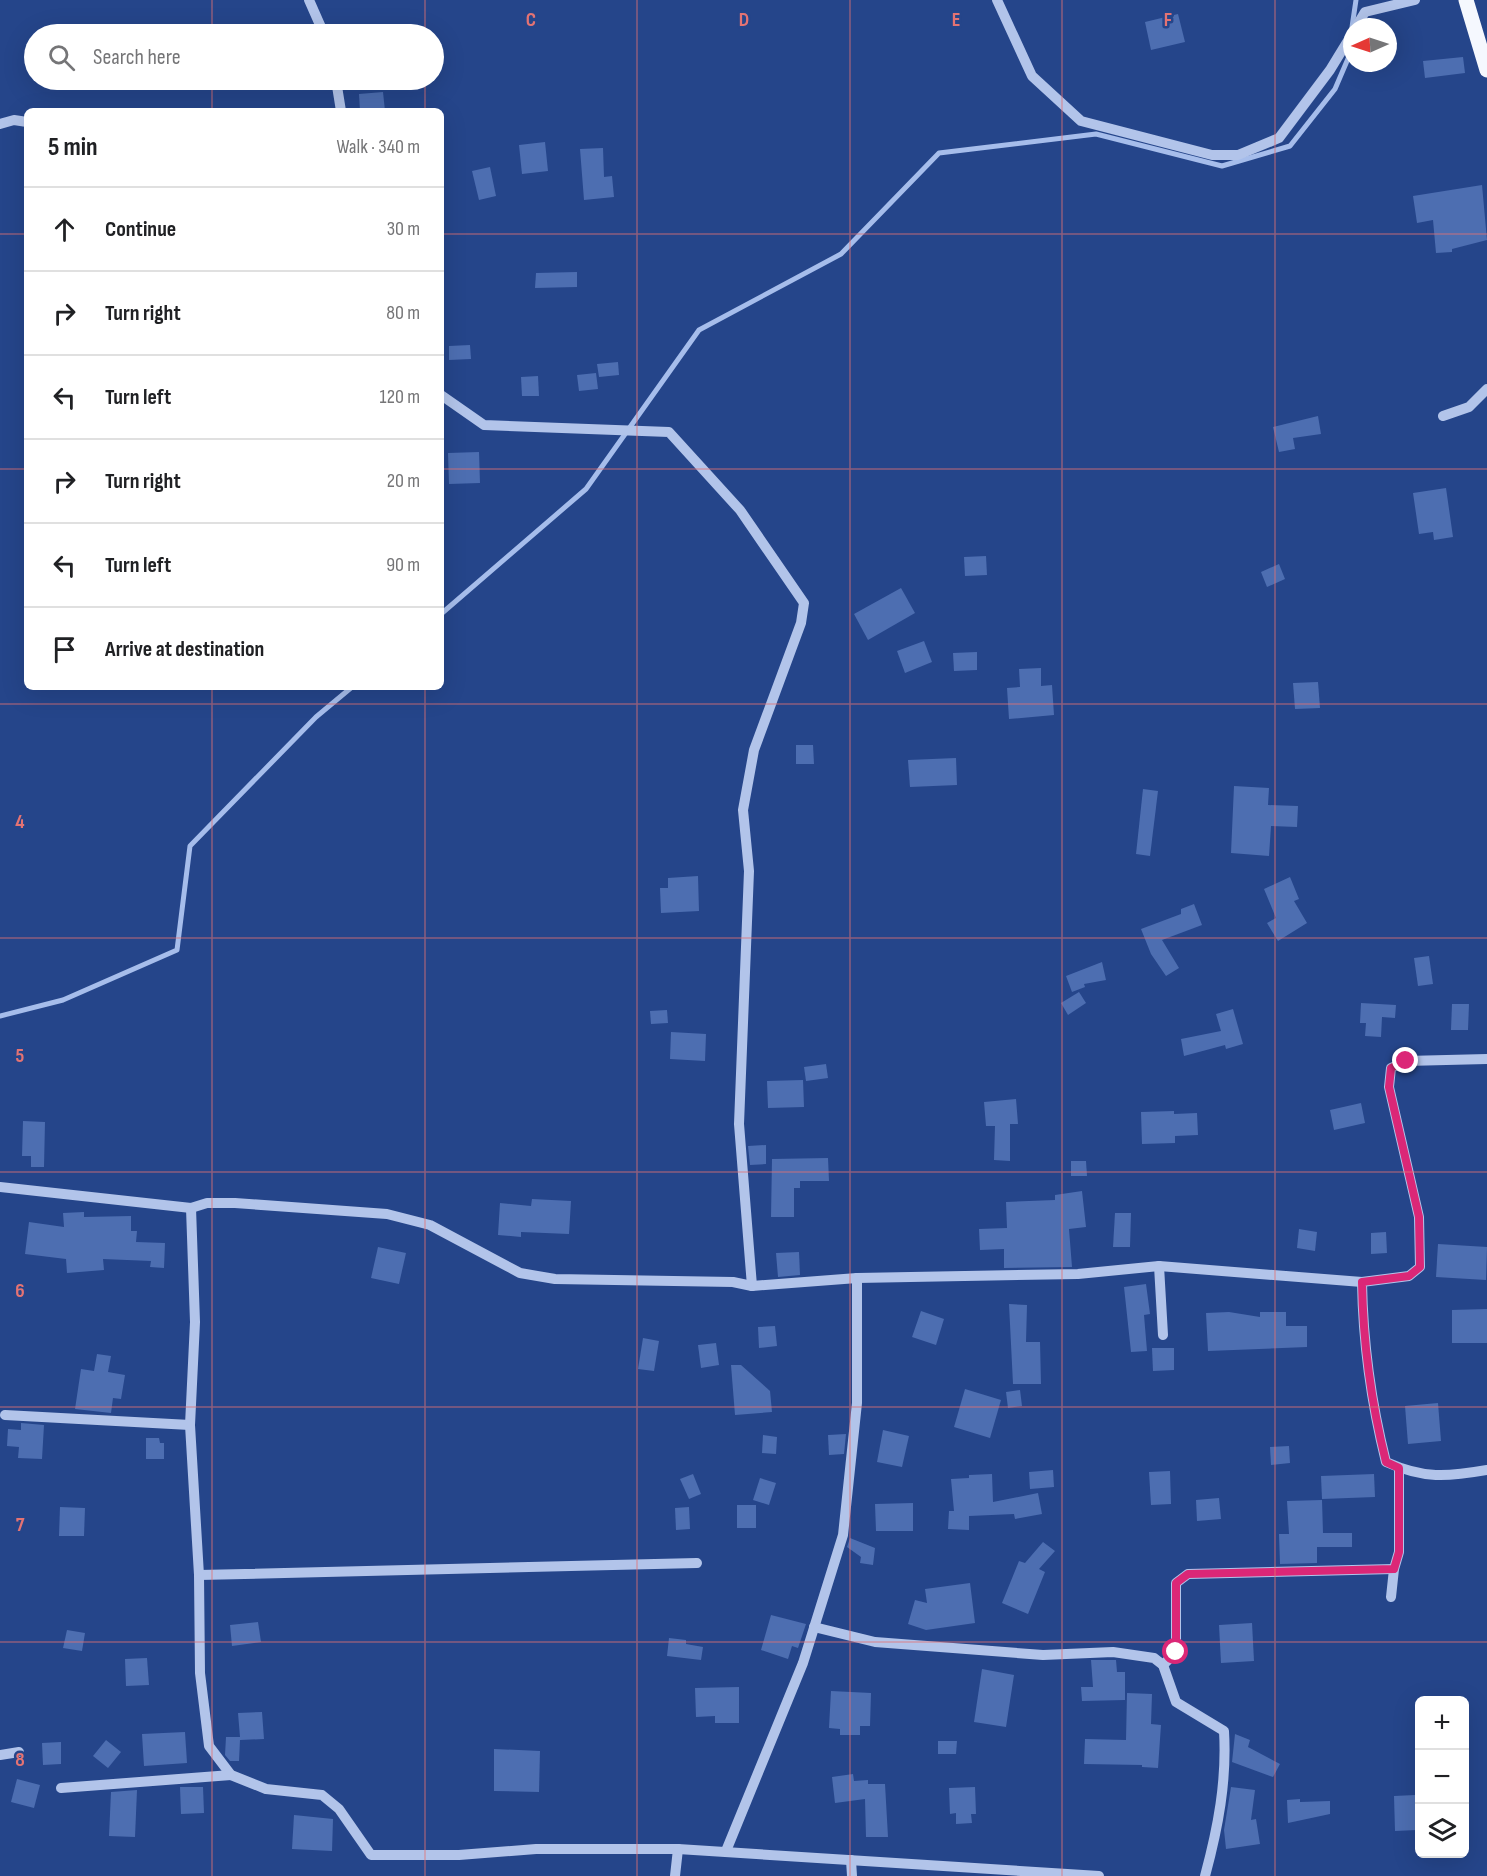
<!DOCTYPE html>
<html lang="en">
<head>
<meta charset="utf-8">
<style>
	:root { --surface:#fff; --page:#f2f2f2; --text:#202124; --muted:#757577; --line:#e0e0e0 }
	body { margin:0; font-family:"Sofia Sans Condensed",sans-serif; background:var(--page); color:var(--text) }
	.controls { position:absolute; right:18px; bottom:18px; display:grid; overflow:hidden; border-radius:9px; box-shadow:0 6px 24px #0002 }
	.controls button { width:54px; height:54px; display:grid; place-items:center; padding:0; border:0; border-bottom:2px solid var(--line); background:var(--surface); color:var(--text); font:30px sans-serif }
	.compass { position:absolute; left:1343px; top:18px; width:54px; height:54px; border-radius:50%; background:var(--surface); box-shadow:0 6px 24px #0002; rotate:267deg }
	.stop { position:absolute; width:18px; height:18px; margin:-14px; border:4px solid #db2777; border-radius:50%; background:#fff }
	.stop.end { background:#db2777; border-color:#fff; box-shadow:0 2px 6px #0008 }
	.list { margin:0; padding:0; list-style:none }
	h2 { display:flex; justify-content:space-between; align-items:center; height:78px; margin:0; padding:0 24px; font-size:26px }
	h2 small { font-size:20px; font-weight:400; color:var(--muted) }
	.list li { display:grid; grid-template-columns:39px 1fr auto; gap:18px; align-items:center; box-sizing:border-box; height:84px; padding:0 24px; border-top:2px solid var(--line) }
	.list b { display:block; font-size:22px; white-space:nowrap }
	.list em { font-size:20px; font-style:normal; color:var(--muted) }
	.icon { flex:none; width:33px; height:33px; fill:none; stroke:currentColor; stroke-width:2; stroke-linecap:round; stroke-linejoin:round }
	.map { position:relative; flex:none; width:1487px; height:1876px; overflow:hidden }
	.search { position:absolute; background:var(--surface); box-shadow:0 6px 24px #0002; left:24px; top:24px; width:420px; height:66px; display:flex; align-items:center; gap:15px; box-sizing:border-box; padding:0 21px; border-radius:33px; color:var(--muted); font-size:22px }
	.panel { position:absolute; background:var(--surface); box-shadow:0 6px 24px #0002; left:24px; top:108px; width:420px; height:582px; border-radius:9px }
	.map>svg:first-child { display:block }
	.lines { fill:none; stroke-linecap:round; stroke-linejoin:round }
	.stream { stroke:#a6bdeb; stroke-width:5 }
	.building { fill:#4d6eb1 }
	.minor { stroke:#b2c4ea; stroke-width:10 }
	.major { stroke:#f5f8fe; stroke-width:15 }
	.route { stroke:#db2777; stroke-width:8 }
	.grid { fill:none; stroke:#e47373; stroke-width:1.5; stroke-opacity:0.55 }
	.grid-label { font-size:20px; text-anchor:middle; font-weight:bold; fill:#e47373; stroke:#25458a; stroke-width:5; stroke-linejoin:round; paint-order:stroke }
</style>
</head>
<body>
<div class="map">
<svg width="1487" height="1876" viewBox="0 0 1487 1876">
	<rect width="100%" height="100%" fill="#25458a"/>
	<g class="lines">
		<g class="stream">
			<path d="M1352,27L1356,0"/>
			<path d="M441,614L586,489L699,330L841,254L939,153L1096,134L1222,166L1290,146L1335,89L1350,54L1351,41"/>
			<path d="M0,1016L63,1000L177,950L190,846L316,717L352,687"/>
		</g>
	</g>
	<g class="building">
		<path d="M1178,14L1185,42L1151,50L1145,22Z"/>
		<path d="M1463,57L1465,73L1425,78L1423,61Z"/>
		<path d="M383,92L385,111H360L359,94Z"/>
		<path d="M545,142L548,171L522,174L519,145Z"/>
		<path d="M603,148L604,177L612,176L614,197L584,200L580,149Z"/>
		<path d="M490,167L496,196L479,200L472,171Z"/>
		<path d="M1482,185L1487,240L1452,249V252L1436,253L1433,220L1417,223L1413,196Z"/>
		<path d="M577,272V287L535,288L536,273Z"/>
		<path d="M470,345L471,359L449,360V346Z"/>
		<path d="M618,362L619,375L599,377L597,364Z"/>
		<path d="M596,373L598,389L579,391L577,375Z"/>
		<path d="M538,376L539,396H522L521,377Z"/>
		<path d="M1318,416L1321,434L1293,438L1295,449L1279,452L1273,427Z"/>
		<path d="M479,452L480,483L449,484L448,453Z"/>
		<path d="M1446,488L1453,537L1434,540L1433,532L1419,534L1413,493Z"/>
		<path d="M986,556L987,575L965,576L964,557Z"/>
		<path d="M1279,564L1285,579L1267,587L1261,572Z"/>
		<path d="M901,588L915,613L868,640L854,614Z"/>
		<path d="M924,641L932,662L905,673L897,651Z"/>
		<path d="M977,652V670L954,671L953,653Z"/>
		<path d="M1041,668V686L1052,685L1054,715L1009,719L1007,688L1020,687L1019,669Z"/>
		<path d="M1318,682L1320,708L1295,709L1293,683Z"/>
		<path d="M796,745H813L814,764H796Z"/>
		<path d="M956,758L957,785L910,787L908,760Z"/>
		<path d="M1234,786L1269,788L1268,805L1298,806L1297,827L1271,826L1269,856L1231,853Z"/>
		<path d="M1143,789L1158,791L1150,856L1136,854Z"/>
		<path d="M698,876L699,911L661,913L660,888H668V878Z"/>
		<path d="M1290,877L1299,899L1294,901L1307,923L1278,941L1267,923L1276,918L1264,889Z"/>
		<path d="M1194,904L1202,925L1162,940L1179,968L1166,976L1151,954L1141,929L1181,914V909Z"/>
		<path d="M1429,956L1433,984L1418,986L1414,958Z"/>
		<path d="M1102,962L1106,980L1084,984L1085,987L1072,992L1066,976Z"/>
		<path d="M1079,992L1086,1003L1068,1015L1061,1003Z"/>
		<path d="M1361,1003L1396,1005L1395,1018L1382,1017L1381,1037L1365,1036L1366,1023H1360Z"/>
		<path d="M1452,1004H1469L1468,1030H1451Z"/>
		<path d="M1233,1009L1243,1044L1226,1049L1225,1045L1184,1056L1181,1039L1221,1031L1216,1014Z"/>
		<path d="M667,1010L668,1023L651,1024L650,1011Z"/>
		<path d="M671,1032L706,1034L705,1061L670,1059Z"/>
		<path d="M826,1064L828,1078L806,1081L804,1067Z"/>
		<path d="M803,1080L804,1107L768,1108L767,1081Z"/>
		<path d="M1016,1099L1018,1124H1010V1161L994,1160L995,1126H986L984,1102Z"/>
		<path d="M1361,1103L1365,1123L1334,1130L1330,1110Z"/>
		<path d="M1174,1111V1114L1197,1113L1198,1135L1175,1136V1143L1142,1144L1141,1112Z"/>
		<path d="M23,1121L45,1122L44,1167H31V1156H22Z"/>
		<path d="M766,1145V1164L750,1165L748,1146Z"/>
		<path d="M828,1158L829,1181H800V1188H794V1217H771L772,1159Z"/>
		<path d="M1071,1161H1086L1087,1176H1071Z"/>
		<path d="M1082,1191L1086,1227L1069,1229L1072,1267L1004,1268V1249L980,1250L979,1229L1007,1228L1006,1202L1055,1200V1195Z"/>
		<path d="M532,1199L571,1201L569,1234L521,1232V1237L498,1235L500,1203L531,1206Z"/>
		<path d="M84,1212V1217L131,1216V1231H137L136,1242L165,1243L164,1268L150,1267L151,1261L103,1259L104,1270L67,1273L66,1259L25,1254L29,1222L64,1227L63,1213Z"/>
		<path d="M1115,1213H1131L1130,1247H1113Z"/>
		<path d="M1299,1229L1317,1232L1315,1251L1297,1248Z"/>
		<path d="M1386,1232L1387,1253L1371,1254V1233Z"/>
		<path d="M1438,1244L1487,1247L1486,1280L1436,1277Z"/>
		<path d="M378,1247L406,1253L399,1284L371,1278Z"/>
		<path d="M799,1252L800,1275L778,1277L776,1253Z"/>
		<path d="M1146,1284L1150,1314L1144,1315L1147,1351L1131,1352L1124,1287Z"/>
		<path d="M1009,1304L1027,1305L1026,1342H1040L1041,1384H1013Z"/>
		<path d="M1487,1309V1343H1452V1310Z"/>
		<path d="M921,1311L944,1319L936,1345L912,1337Z"/>
		<path d="M1229,1312L1260,1317V1312H1286V1326H1307V1347L1208,1351L1206,1313Z"/>
		<path d="M775,1326L777,1346L759,1348L758,1327Z"/>
		<path d="M643,1338L659,1341L654,1371L638,1369Z"/>
		<path d="M716,1343L719,1365L701,1368L698,1345Z"/>
		<path d="M1152,1348H1174V1370L1153,1371Z"/>
		<path d="M97,1354L111,1356L108,1372L125,1375L121,1399L113,1398L111,1413L75,1409L81,1369L94,1371Z"/>
		<path d="M731,1365H741L770,1391L772,1412L735,1415Z"/>
		<path d="M965,1389L1001,1400L990,1438L954,1427Z"/>
		<path d="M1020,1390L1022,1406L1008,1408L1006,1392Z"/>
		<path d="M1438,1403L1441,1441L1408,1444L1405,1406Z"/>
		<path d="M21,1423L44,1425L42,1459L18,1458L19,1447L7,1446L8,1429L21,1430Z"/>
		<path d="M883,1430L909,1436L902,1467L877,1462Z"/>
		<path d="M846,1434L844,1454L829,1455L828,1435Z"/>
		<path d="M763,1435L777,1437L776,1454L762,1453Z"/>
		<path d="M146,1438H159L160,1443H164V1459H146Z"/>
		<path d="M1289,1446L1290,1463L1271,1465L1270,1447Z"/>
		<path d="M1053,1470L1054,1487L1030,1489L1029,1472Z"/>
		<path d="M1170,1471L1171,1504L1151,1505L1149,1472Z"/>
		<path d="M693,1474L701,1494L689,1499L680,1479Z"/>
		<path d="M992,1474L993,1502L1038,1493L1042,1514L1015,1519L1014,1514L969,1516V1530L948,1529L949,1511H954L951,1479L969,1478V1475Z"/>
		<path d="M1374,1474L1375,1497L1322,1499L1321,1476Z"/>
		<path d="M760,1478L776,1483L769,1505L753,1500Z"/>
		<path d="M1219,1498L1221,1519L1197,1521L1196,1500Z"/>
		<path d="M1322,1500L1323,1533H1352V1547H1317V1563L1280,1564L1279,1534H1289L1287,1501Z"/>
		<path d="M913,1503V1531H876L875,1504Z"/>
		<rect x="737" y="1505" width="19" height="23"/>
		<path d="M60,1507L85,1508L84,1536H59Z"/>
		<path d="M689,1507L690,1529L676,1530L675,1508Z"/>
		<path d="M850,1538L875,1548L873,1565L860,1563L861,1557L847,1547Z"/>
		<path d="M1043,1542L1055,1551L1039,1569L1045,1572L1028,1614L1002,1603L1019,1561L1025,1563Z"/>
		<path d="M970,1583L975,1623L926,1630L908,1624L915,1600L927,1603L925,1589Z"/>
		<path d="M771,1615L806,1624L798,1648L792,1646L788,1659L761,1650Z"/>
		<path d="M258,1622L261,1642L232,1646L230,1625Z"/>
		<path d="M1252,1623L1254,1661L1221,1663L1219,1625Z"/>
		<path d="M67,1630L85,1633L82,1651L63,1648Z"/>
		<path d="M669,1638L686,1640V1644L703,1647L701,1660L667,1656Z"/>
		<path d="M147,1658L149,1685L126,1686L125,1659Z"/>
		<path d="M1091,1660H1116L1117,1672H1125V1700L1082,1701L1081,1687H1093Z"/>
		<path d="M982,1669L1014,1675L1006,1727L974,1722Z"/>
		<path d="M739,1687V1723H715V1716L696,1717L695,1688Z"/>
		<path d="M831,1691L871,1693L870,1726H860V1735H840V1729L829,1728Z"/>
		<path d="M1127,1693L1152,1694L1151,1724L1161,1725L1158,1768L1142,1767V1765L1084,1764L1085,1739L1126,1740Z"/>
		<path d="M262,1712L264,1739L240,1740L239,1761H230L225,1755L226,1737H240L238,1713Z"/>
		<path d="M185,1732L187,1763L144,1766L142,1734Z"/>
		<path d="M1235,1734L1250,1740L1248,1747L1280,1764L1273,1777L1232,1762Z"/>
		<path d="M106,1740L121,1752L108,1768L93,1756Z"/>
		<path d="M938,1741H957L956,1754H938Z"/>
		<path d="M61,1742V1764L43,1765L42,1743Z"/>
		<path d="M494,1749L540,1751L539,1792L494,1791Z"/>
		<path d="M853,1774L854,1781L868,1780V1784H885L888,1837H866L865,1799L835,1803L832,1777Z"/>
		<path d="M17,1779L40,1785L34,1808L11,1802Z"/>
		<path d="M180,1787H203L204,1813L181,1814Z"/>
		<path d="M975,1787L976,1814H971L972,1823L956,1824V1813L950,1814L949,1788Z"/>
		<path d="M1231,1787L1255,1790L1251,1820L1256,1819L1260,1844L1226,1849L1224,1830Z"/>
		<path d="M137,1790L135,1837L109,1836L111,1792Z"/>
		<path d="M1415,1795L1417,1830L1395,1831L1394,1796Z"/>
		<path d="M1300,1799V1802L1330,1801V1814L1288,1823L1287,1800Z"/>
		<path d="M294,1815L333,1819L332,1851L292,1849Z"/>
	</g>
	<g class="lines">
		<g class="minor">
			<path d="M309,0L324,34"/>
			<path d="M997,0L1032,76L1081,121L1212,155H1238L1279,138L1330,70L1352,34"/>
			<path d="M1356,27L1365,12L1415,0"/>
			<path d="M336,80L341,111"/>
			<path d="M0,124L14,120L27,122"/>
			<path d="M441,395L484,425L669,432L740,510L804,603L801,623L754,750L743,810L749,871L739,1124L752,1286"/>
			<path d="M1443,416L1469,407L1487,389"/>
			<path d="M0,1187L191,1208L207,1203H235L387,1214L430,1225L520,1273L555,1279L733,1282L752,1286L857,1278L1078,1274L1159,1266L1362,1282L1409,1276L1420,1267L1419,1217L1389,1087L1391,1068L1406,1061L1487,1059"/>
			<path d="M191,1208L195,1322L190,1425L199,1575L200,1673L209,1746L231,1775L266,1789L322,1795L339,1809L371,1855H459L536,1849H678L1099,1876"/>
			<path d="M1159,1266L1163,1335"/>
			<path d="M1362,1282C1363,1344 1371,1402 1386,1462C1424,1479 1447,1477 1487,1470"/>
			<path d="M5,1415L190,1425"/>
			<path d="M199,1575L697,1563"/>
			<path d="M1391,1597L1394,1569L1399,1552V1468"/>
			<path d="M814,1627L875,1642L1043,1655L1113,1652L1154,1658L1163,1665L1176,1702L1224,1731C1227,1781 1218,1828 1205,1876"/>
			<path d="M1163,1665L1176,1652V1583L1188,1574L1394,1569"/>
			<path d="M0,1755L19,1752"/>
			<path d="M61,1788L231,1775"/>
			<path d="M726,1851L803,1663L843,1535L857,1403V1278"/>
			<path d="M851,1860L852,1876"/>
			<path d="M675,1876L678,1849"/>
		</g>
		<path class="major" d="M1466,0L1487,70"/>
	</g>
	<g class="lines">
		<path class="route" d="M1176,1652V1583L1188,1574L1394,1569L1399,1552V1468L1386,1462C1371,1402 1363,1344 1362,1282L1409,1276L1420,1267L1419,1217L1389,1087L1391,1068L1406,1061"/>
	</g>
	<path class="grid" d="M212,0V34M425,0V34M637,0V1876M850,0V1876M1062,0V1876M1275,0V1876M212,80V111M425,80V111M0,234H27M441,234H1487M0,469H27M441,469H1487M212,687V1876M425,687V1876M0,704H1487M0,938H1487M0,1172H1487M0,1407H1487M0,1642H1487"/>
	<g class="grid-label">
		<text x="531" y="26">C</text>
		<text x="744" y="26">D</text>
		<text x="956" y="26">E</text>
		<text x="1168" y="26">F</text>
		<text x="20" y="828">4</text>
		<text x="20" y="1062">5</text>
		<text x="20" y="1297">6</text>
		<text x="20" y="1531">7</text>
		<text x="20" y="1766">8</text>
	</g>
</svg>
<div class="controls">
<button>+</button>
<button>−</button>
<button><svg class="icon" aria-label="layers" viewBox="0 0 24 24"><path d="M12 4l9 5-9 5-9-5zM3 14l9 5 9-5"/></svg></button>
</div>
<svg class="compass" viewBox="-18 -18 36 36"><path d="M0-13l5 13h-10z" fill="#e53935"/><path d="M0 13l5-13h-10z" fill="#757577"/></svg>
<div class="stop" style="left:1176px;top:1652px"></div>
<div class="stop end" style="left:1406px;top:1061px"></div>
<div class="search"><svg class="icon" aria-label="search" viewBox="0 0 24 24"><circle cx="10" cy="10" r="6"/><path d="M15 15l6 6"/></svg>Search here</div>
<section class="panel">
<h2>5 min<small>Walk · 340 m</small></h2>
<ul class="list">
<li><svg class="icon" aria-label="ahead" viewBox="0 0 24 24"><path d="M12 20V5M6 11l6-6 6 6"/></svg><div><b>Continue</b></div><em>30 m</em></li>
<li><svg class="icon" aria-label="right" viewBox="0 0 24 24"><path d="M7 20v-9h11M14 6l5 5-5 5"/></svg><div><b>Turn right</b></div><em>80 m</em></li>
<li><svg class="icon" aria-label="left" viewBox="0 0 24 24"><path d="M17 20v-9H6M10 6l-5 5 5 5"/></svg><div><b>Turn left</b></div><em>120 m</em></li>
<li><svg class="icon" aria-label="right" viewBox="0 0 24 24"><path d="M7 20v-9h11M14 6l5 5-5 5"/></svg><div><b>Turn right</b></div><em>20 m</em></li>
<li><svg class="icon" aria-label="left" viewBox="0 0 24 24"><path d="M17 20v-9H6M10 6l-5 5 5 5"/></svg><div><b>Turn left</b></div><em>90 m</em></li>
<li><svg class="icon" aria-label="arrive" viewBox="0 0 24 24"><path d="M6 21V4h12l-3 4 3 4H6"/></svg><div><b>Arrive at destination</b></div></li>
</ul>
</section>
</div>
</body>
</html>
